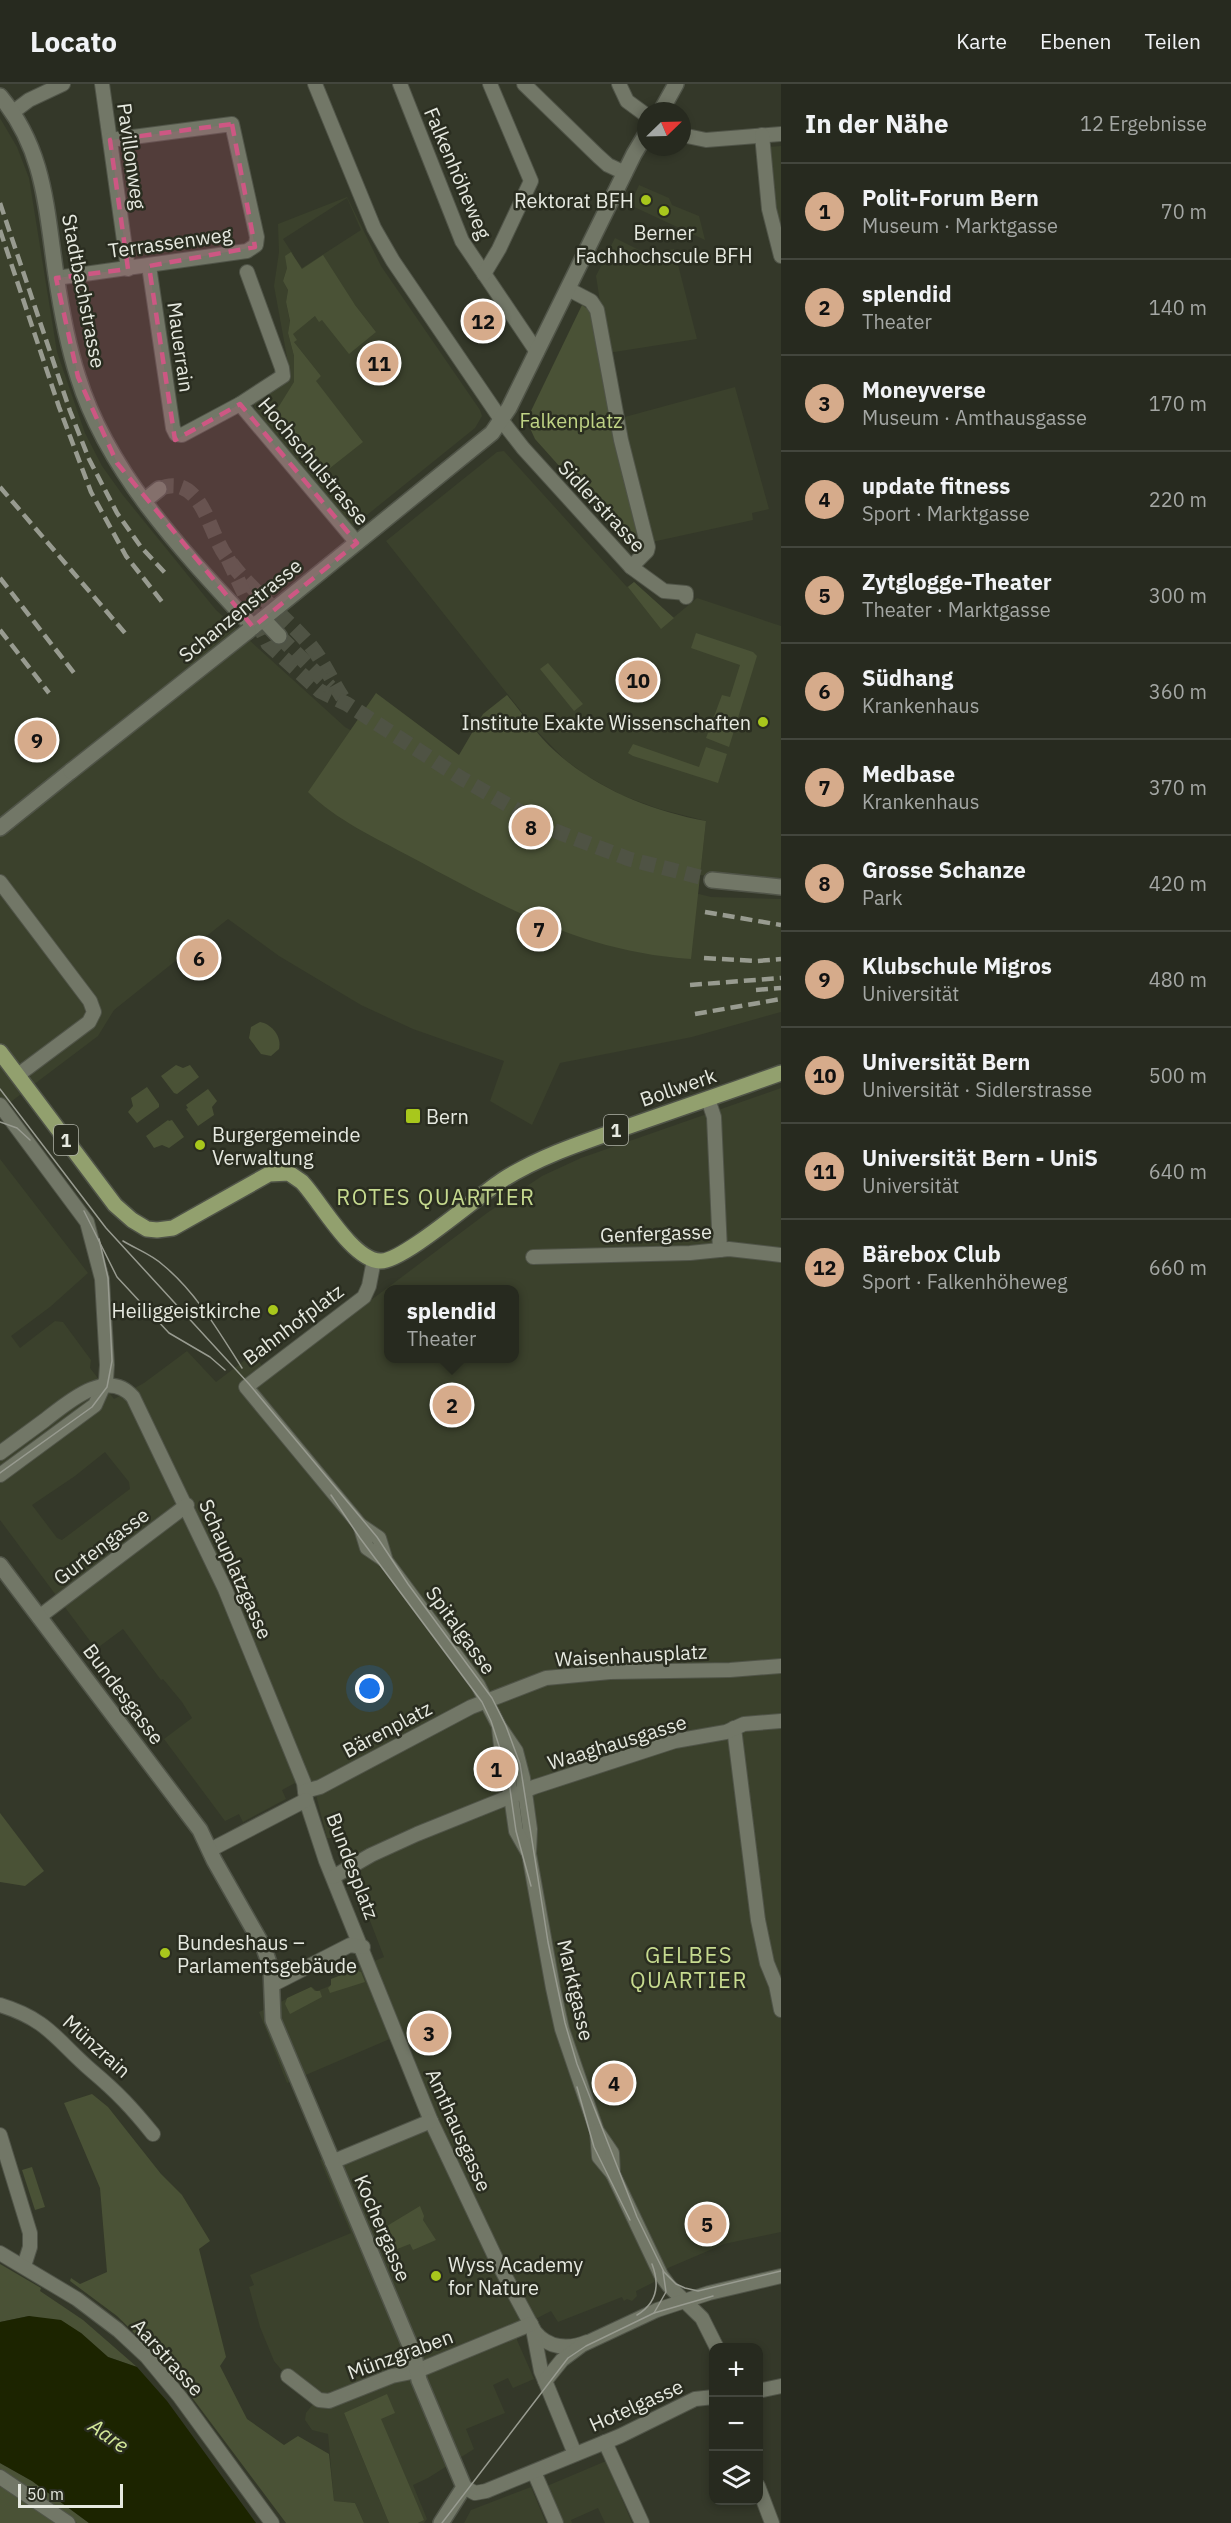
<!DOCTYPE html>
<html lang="de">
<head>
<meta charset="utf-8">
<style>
	:root { --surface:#272a1f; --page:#33362c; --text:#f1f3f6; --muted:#a4a7a4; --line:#43463d; --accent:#d6ab8b }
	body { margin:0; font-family:"IBM Plex Sans",sans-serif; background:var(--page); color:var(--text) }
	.controls { position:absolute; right:18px; bottom:18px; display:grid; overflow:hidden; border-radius:12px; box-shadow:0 3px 9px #0003 }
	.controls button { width:54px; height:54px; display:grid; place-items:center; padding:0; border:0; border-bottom:2px solid var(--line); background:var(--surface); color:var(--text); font:30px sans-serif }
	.compass { position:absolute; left:637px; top:18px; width:54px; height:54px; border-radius:50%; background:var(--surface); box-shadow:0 3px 9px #0003; rotate:67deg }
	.scale { position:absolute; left:18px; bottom:15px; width:105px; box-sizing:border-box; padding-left:6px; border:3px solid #e6e9e0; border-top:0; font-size:16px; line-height:21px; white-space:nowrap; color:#e6e9e0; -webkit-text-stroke:4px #2a2d20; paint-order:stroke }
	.you { position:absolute; left:370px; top:1605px; width:21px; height:21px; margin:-15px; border:4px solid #fff; border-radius:50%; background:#1a73e8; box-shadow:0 0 0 9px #1a73e833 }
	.badge { display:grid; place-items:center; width:39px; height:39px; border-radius:50%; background:var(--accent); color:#111; font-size:20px; font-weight:700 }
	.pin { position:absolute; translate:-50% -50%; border:3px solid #fff; box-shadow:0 2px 6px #0006 }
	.popup { position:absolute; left:384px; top:1201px; width:135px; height:78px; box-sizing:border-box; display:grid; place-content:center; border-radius:12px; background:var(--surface); filter:drop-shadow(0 2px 4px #0005); font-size:20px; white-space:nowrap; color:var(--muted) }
	.popup b { font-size:22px; color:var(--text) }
	.popup::after { content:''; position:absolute; left:50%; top:100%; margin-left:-12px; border:12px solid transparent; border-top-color:var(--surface) }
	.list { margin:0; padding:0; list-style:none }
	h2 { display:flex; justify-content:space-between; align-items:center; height:78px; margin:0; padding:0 24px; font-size:26px }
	h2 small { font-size:20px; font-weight:400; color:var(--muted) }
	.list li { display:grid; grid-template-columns:39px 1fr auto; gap:18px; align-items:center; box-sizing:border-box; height:96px; padding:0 24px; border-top:2px solid var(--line) }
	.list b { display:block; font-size:22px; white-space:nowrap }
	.list p { margin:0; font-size:20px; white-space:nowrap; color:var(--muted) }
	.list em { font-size:20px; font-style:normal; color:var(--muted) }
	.icon { flex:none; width:33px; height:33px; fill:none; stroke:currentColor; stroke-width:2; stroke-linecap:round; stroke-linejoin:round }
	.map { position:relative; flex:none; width:781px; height:2439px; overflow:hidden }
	header { display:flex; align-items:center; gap:36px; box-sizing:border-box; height:84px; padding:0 30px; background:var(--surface); border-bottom:2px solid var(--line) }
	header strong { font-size:28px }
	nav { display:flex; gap:33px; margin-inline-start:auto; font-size:21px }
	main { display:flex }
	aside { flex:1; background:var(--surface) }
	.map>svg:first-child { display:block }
	.built { fill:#3b412c; fill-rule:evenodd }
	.green { fill:#4a5236 }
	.water { fill:#1c2400 }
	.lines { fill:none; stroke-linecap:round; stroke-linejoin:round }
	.secondary-tunnel { stroke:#4f5344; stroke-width:15; stroke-dasharray:15 8; stroke-linecap:butt }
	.minor-casing { stroke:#505448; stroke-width:16 }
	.tertiary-casing { stroke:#505448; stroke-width:18 }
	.secondary-casing { stroke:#505448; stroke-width:18 }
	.primary-casing { stroke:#505448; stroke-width:18 }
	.minor { stroke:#727767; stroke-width:14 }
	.tertiary { stroke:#727767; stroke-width:15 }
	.secondary { stroke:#727767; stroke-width:15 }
	.primary { stroke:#92a06e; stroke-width:15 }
	.tram { stroke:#989b90; stroke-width:1.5 }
	.rail { stroke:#989b90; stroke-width:4.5; stroke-dasharray:12 6; stroke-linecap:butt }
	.secondary-bridge-casing { stroke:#505448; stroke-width:18; stroke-linecap:butt }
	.secondary-bridge { stroke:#727767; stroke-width:15 }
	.marked { fill:#cd5783; fill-opacity:0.2; stroke:#cd5783; stroke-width:4.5; stroke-dasharray:12 8; stroke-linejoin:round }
	.poi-dot { fill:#a8c71c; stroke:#2a2d20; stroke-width:2 }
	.labels { text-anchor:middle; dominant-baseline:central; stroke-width:5; stroke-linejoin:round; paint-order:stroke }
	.shield { fill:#2a2d20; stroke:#aeb1a6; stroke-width:1.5 }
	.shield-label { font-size:18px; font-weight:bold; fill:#e6e9e0 }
	.street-label { font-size:20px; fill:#e6e9e0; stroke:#2a2d20 }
	.poi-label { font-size:20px; fill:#e6e9e0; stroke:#2a2d20; text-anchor:start }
	.park-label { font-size:20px; fill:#bfd385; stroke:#2a2d20 }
	.water-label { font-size:21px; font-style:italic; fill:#d3e899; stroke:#2a2d20 }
	.quarter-label { font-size:22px; letter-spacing:1.5px; fill:#c6da8f; stroke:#2a2d20 }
</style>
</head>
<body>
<header>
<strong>Locato</strong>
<nav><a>Karte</a><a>Ebenen</a><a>Teilen</a></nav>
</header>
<main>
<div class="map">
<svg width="781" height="2439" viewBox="0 0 781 2439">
	<rect width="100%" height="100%" fill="#343829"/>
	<g class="built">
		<path d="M0,34L17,63L29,94L57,268L85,349L102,382L122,410L216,526L345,643L592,783L711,813L781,815V928L692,953L560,979L532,1041L490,1017L504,977L413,945L361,921L279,872L228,835L114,926L98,952L0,1026Z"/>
		<path d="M781,62V149L774,121L769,63Z"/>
		<path d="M639,101L669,114L672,121L699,132L705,156L630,121Z"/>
		<path d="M347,113L381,182L480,326L482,332L475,344L352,443L257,329L254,322L258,316L291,295L274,202L279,168L278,140ZM347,114L361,146L302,184L283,155ZM292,168L302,185L355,221L376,248L315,232L292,250L294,258L321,292L315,297L363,358L294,298V272L288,249L290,238L286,218L288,206L283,197Z"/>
		<path d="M615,154L647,170L674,165L697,255L608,269L596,192Z"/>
		<path d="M735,303L769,425L752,429L753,436L652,458L621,334Z"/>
		<path d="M504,367L627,503L634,498L673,534L697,514L781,542V803L700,791L706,737L659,725L621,711L587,692L564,675L536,646L386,457L497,368Z"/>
		<path d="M781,1004V2148L724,2160L668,2184L654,2198L636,2207L637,2212L632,2217L627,2215L624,2217L622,2213L558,2238L551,2227L518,2244L517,2256L534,2295L513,2304L508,2294L493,2301L505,2329L466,2345L474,2365L428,2394L413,2401L427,2435L424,2439H418L423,2436L380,2335L344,2329L389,2439H364L355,2419L334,2417L328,2350L312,2346L305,2336L306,2329L316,2316L285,2290L274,2277L260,2243L249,2203L254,2201L250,2191L351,2149L320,2076L419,2034L421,2029L392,1954L287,1999L259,1928L312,1903L317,1907L327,1903L331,1901V1895L384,1873L347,1777L332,1754H327L313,1699H295L282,1706L286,1715L243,1738L239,1730L225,1737L164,1655L192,1634L182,1618L163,1595L161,1596L123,1545L96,1565L0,1436V1075L88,1189L50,1223L11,1252L20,1264L55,1237L63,1238L91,1276L90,1284L114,1315L144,1299L187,1267L216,1298L253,1270L270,1292L487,1129L542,1092L581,1074ZM389,1206H515V1274H389ZM105,1368L129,1398L130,1405L62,1456L57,1454L32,1421L75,1392Z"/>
		<path d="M606,2377L632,2439H605L598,2424L571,2436L572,2439H562L547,2402Z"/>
		<path d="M531,2403L546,2439H464L471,2426Z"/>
	</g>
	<g class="green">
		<path d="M291,168L302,185L323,171L355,221L376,248L349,270L322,236L319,238L315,232L293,250L297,256L294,258L321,292L316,297L363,358L325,388L276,327L294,298V272L288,249L290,237L286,218L288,206L283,197L287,184L285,172Z"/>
		<path d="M582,221L592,228L641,453L631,462L535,355L529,342L531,327Z"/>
		<path d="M634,498L674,534L661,545L628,503Z"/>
		<path d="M696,549L753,568L757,572L729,663L706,654L722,611L730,613L740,581L691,564Z"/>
		<path d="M548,579L583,620L574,627L540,585Z"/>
		<path d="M376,609L459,671L483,630L507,611C523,630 537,651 556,668C597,705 651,727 706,737L691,875C583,868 504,823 411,773C376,754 336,736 308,708Z"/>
		<path d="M633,660L699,683L706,663L727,670L718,699L633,672L628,669Z"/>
		<path d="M260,938C272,940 282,953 279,965L271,972L261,970L249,954L251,943Z"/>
		<path d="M176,981L183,984L190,981L199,993L177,1010L174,1009L161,992Z"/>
		<path d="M147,1003L159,1020V1023L137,1039L128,1028L133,1022L131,1014Z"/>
		<path d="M208,1005L217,1017L212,1023L214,1031L198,1042L186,1025L188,1024L186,1021Z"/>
		<path d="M168,1036L169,1037L172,1036L184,1053L169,1064L162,1061L154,1064L146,1052Z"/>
		<path d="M0,1729L44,1787L25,1802L0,1798Z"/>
		<path d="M355,1886L361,1888L365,1898L330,1909L328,1904L331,1901V1895Z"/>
		<path d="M311,1903L315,1907H320L322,1913L290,1930L285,1920L287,1914Z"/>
		<path d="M92,2010L108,2023L161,2090L182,2111L210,2157L199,2165L226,2273L220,2282L247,2335L284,2361L298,2352L329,2370L334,2417L355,2419L364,2439H286L170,2284L117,2232L70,2197L71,2194L80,2200L107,2188L100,2104L64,2019Z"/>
		<path d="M32,2083L45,2123L35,2126L22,2086Z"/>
		<path d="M420,2122L424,2132L423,2136L436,2156L413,2166L410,2160L392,2167L382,2145Z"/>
		<path d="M0,2180L41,2204L40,2207L83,2236L137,2283L108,2273L81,2249L29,2232L0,2238Z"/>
		<path d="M387,2310L395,2329L381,2335L424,2436L418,2439H389L344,2329Z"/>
		<path d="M0,2379L32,2397L89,2439H77L0,2386Z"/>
		<path d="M0,2400L57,2439H0Z"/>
	</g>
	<path class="water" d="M29,2232L61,2236L81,2249L108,2273L137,2283L167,2317L256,2439H89L32,2397L0,2379V2238Z"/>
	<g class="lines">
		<g class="secondary-tunnel">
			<path d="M159,405C172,399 183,401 193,411C208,426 213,455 228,475C251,507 284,531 310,561C325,579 333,601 347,620"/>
			<path d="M228,475L268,560L320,607L347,620L461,694L550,745L629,775L712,796"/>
			<path d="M279,552L330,603"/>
		</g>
		<g class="minor-casing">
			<g id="minor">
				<path d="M102,0L128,185"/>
				<path d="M315,0L374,144L393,177L502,337L523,364L631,483L664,507L686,509V513"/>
				<path d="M400,0L462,157L537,268"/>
				<path d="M524,0L598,72L608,81L625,89"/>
				<path d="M619,0L627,17L646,31"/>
				<path d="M13,28L29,16L63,0"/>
				<path d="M682,51L706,56L781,50"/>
				<path d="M762,51L769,125L781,172"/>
				<path d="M149,182L173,344L176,350L182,351L240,320L283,292L282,284L247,188"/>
				<path d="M484,190L499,165L531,97L490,0"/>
				<path d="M56,194L247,167L256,161L257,153L232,40L110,56"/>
				<path d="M568,205L591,217L597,226L621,356L648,463L647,467L631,483"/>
				<path d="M240,320L357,459"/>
				<path d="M0,798L90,917L94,928L89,938L18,991"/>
				<path d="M708,1015L714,1033L720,1166"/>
				<path d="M0,1021L87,1138L102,1195L107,1281L106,1296L95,1321L0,1391"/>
				<path d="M533,1173L690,1169L729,1165L781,1171"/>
				<path d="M374,1176L369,1202L364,1213L246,1303L360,1441L379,1454L386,1477L478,1601L499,1642L516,1667L523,1694L530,1745L529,1770L553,1904L562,1945L590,2027L597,2047L612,2069L613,2090"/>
				<path d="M0,1369C15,1358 30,1347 45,1336C67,1319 107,1283 133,1313L225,1505L304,1699L306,1716L326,1777L431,2037L498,2179L535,2248C548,2264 568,2266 587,2258"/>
				<path d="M360,1441L367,1464L386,1477"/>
				<path d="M39,1533L187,1421"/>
				<path d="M499,1644L502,1671"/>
				<path d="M734,1644L758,1836L767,1879L776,1901L781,1926"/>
				<path d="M508,1691L516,1747L529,1770"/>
				<path d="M305,1707L320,1703L471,1623L546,1594L610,1588L730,1586L781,1582"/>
				<path d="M210,1766L306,1716"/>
				<path d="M333,1793L371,1771L417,1750L534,1703L675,1657L726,1648L744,1640L781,1637"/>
				<path d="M272,1901L350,1861L363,1863"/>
				<path d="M0,1921C49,1936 57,1957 92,1987C118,2009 132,2024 153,2050"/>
				<path d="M597,2047L599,2073L613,2090L661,2191L669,2202L702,2234L717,2264"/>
				<path d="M0,2051L30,2149V2163L24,2182"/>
				<path d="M332,2078L431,2037"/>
				<path d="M0,2169L77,2215L118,2246L147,2273L180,2313L272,2439"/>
				<path d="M533,2245L541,2287L575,2370"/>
				<path d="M288,2292L319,2316L329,2317L392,2292L417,2287L531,2240"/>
				<path d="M545,2297L562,2276L582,2261L657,2226L709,2209L781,2192"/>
				<path d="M758,2307L781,2302"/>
				<path d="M605,2358L642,2439"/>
				<path d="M534,2388L556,2439"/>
				<path d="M0,2393L68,2439"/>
				<path d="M758,2402L772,2439"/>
				<path d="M464,2403L475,2409L486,2407L620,2352L695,2315L714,2313"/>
			</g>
		</g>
		<g class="tertiary-casing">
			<path id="tertiary" d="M0,1481L200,1746L214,1776L264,1864L271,1885L273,1936L414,2271L419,2296L464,2403L441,2439"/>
		</g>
		<g class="secondary-casing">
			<g id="secondary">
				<path d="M0,12C45,66 46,124 56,191C61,225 67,259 78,293C108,390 185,470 253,543"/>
				<path d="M661,27L676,0"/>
				<path d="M144,417L159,405"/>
				<path d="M263,535L279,552"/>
				<path d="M248,547L492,349L509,324L634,70L646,50"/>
				<path d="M0,744L71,687"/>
				<path d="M712,796L781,803"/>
			</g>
		</g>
		<g class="primary-casing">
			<path id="primary" d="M0,968L115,1121L132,1136L147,1145L157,1146L173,1144L269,1090L289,1089L302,1098C320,1117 352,1176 380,1177C402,1179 480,1110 504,1095C541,1072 581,1059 621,1045C675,1026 728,1008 781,989"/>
		</g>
		<use href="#minor" class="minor"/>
		<use href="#tertiary" class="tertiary"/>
		<use href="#secondary" class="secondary"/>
		<use href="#primary" class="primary"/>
		<g class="tram">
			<path d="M0,1005L106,1144L249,1300L377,1453L408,1500L492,1614L506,1642L520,1680L548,1858L565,1939L577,1980L637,2133L664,2188L676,2200L685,2204L698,2207L781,2187"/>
			<path d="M0,1038L17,1044L30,1056"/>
			<path d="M84,1127L117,1193L169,1249L210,1273L225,1286"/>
			<path d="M123,1157C136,1165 151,1170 163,1181C196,1208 219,1248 242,1284"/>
			<path d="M0,1389L92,1323L107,1303L112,1277L108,1194L99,1155"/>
			<path d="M331,1411L360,1454L482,1618L491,1637L502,1671"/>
			<path d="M508,1691L516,1747L531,1802"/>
			<path d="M577,2003L594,2063L630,2136"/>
			<path d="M654,2229L666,2208L663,2187"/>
			<path d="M637,2231C657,2219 660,2201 652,2180"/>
			<path d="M442,2439L568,2274L586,2262L654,2229L713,2212"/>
		</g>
		<g class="rail">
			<path d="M0,119L70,327L89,375L117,429L141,463L167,491"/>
			<path d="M0,146L59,323L91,408L126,472L163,519"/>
			<path d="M0,403L125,549"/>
			<path d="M0,494L74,589"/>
			<path d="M0,546L49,609"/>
			<path d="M705,828L781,841"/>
			<path d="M704,874L757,877L781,875"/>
			<path d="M690,901L781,894"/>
			<path d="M756,906L781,904"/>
			<path d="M695,930L781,915"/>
		</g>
		<g class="secondary-bridge-casing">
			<path id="secondary-bridge" d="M71,687L248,547"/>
		</g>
		<use href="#secondary-bridge" class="secondary-bridge"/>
	</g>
	<path class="marked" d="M232,40L255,163L149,182L175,356L240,320L357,459L253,543L117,379L78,293L56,194L128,185L110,56Z"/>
	<g class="poi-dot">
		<circle cx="646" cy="116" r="6"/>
		<circle cx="664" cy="127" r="6"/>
		<circle cx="763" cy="638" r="6"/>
		<rect x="405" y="1024" width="16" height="16" rx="3"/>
		<circle cx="200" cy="1061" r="6"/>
		<circle cx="273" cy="1226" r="6"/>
		<circle cx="165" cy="1869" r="6"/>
		<circle cx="436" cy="2192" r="6"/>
	</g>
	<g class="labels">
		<g class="shield">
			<rect x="604" y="1031" width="24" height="30" rx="4.5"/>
			<rect x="54" y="1041" width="24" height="30" rx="4.5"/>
		</g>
		<g class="shield-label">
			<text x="616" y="1046">1</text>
			<text x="66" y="1056">1</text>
		</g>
		<g class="street-label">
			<text transform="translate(132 72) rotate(82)">Pavillonweg</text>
			<text transform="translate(458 89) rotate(67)">Falkenhöheweg</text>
			<text transform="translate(170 158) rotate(-8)">Terrassenweg</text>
			<text transform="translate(84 207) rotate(79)">Stadtbachstrasse</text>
			<text transform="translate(181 263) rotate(82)">Mauerrain</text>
			<text transform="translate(314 377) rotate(50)">Hochschulstrasse</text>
			<text transform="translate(602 422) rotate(47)">Sidlerstrasse</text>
			<text transform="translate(240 526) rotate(-39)">Schanzenstrasse</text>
			<text transform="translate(678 1003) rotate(-19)">Bollwerk</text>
			<text transform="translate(656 1149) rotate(-2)">Genfergasse</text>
			<text transform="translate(293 1240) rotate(-37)">Bahnhofplatz</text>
			<text transform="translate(101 1462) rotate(-37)">Gurtengasse</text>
			<text transform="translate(236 1485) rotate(66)">Schauplatzgasse</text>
			<text transform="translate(461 1546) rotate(54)">Spitalgasse</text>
			<text transform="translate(631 1571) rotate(-3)">Waisenhausplatz</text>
			<text transform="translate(124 1610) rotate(53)">Bundesgasse</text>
			<text transform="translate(387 1645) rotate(-28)">Bärenplatz</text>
			<text transform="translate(617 1658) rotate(-17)">Waaghausgasse</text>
			<text transform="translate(353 1782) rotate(69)">Bundesplatz</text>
			<text transform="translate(576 1906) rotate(77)">Marktgasse</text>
			<text transform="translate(97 1962) rotate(42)">Münzrain</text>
			<text transform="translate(459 2046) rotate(66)">Amthausgasse</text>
			<text transform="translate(383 2144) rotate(67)">Kochergasse</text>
			<text transform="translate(400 2270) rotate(-20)">Münzgraben</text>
			<text transform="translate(168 2273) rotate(48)">Aarstrasse</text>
			<text transform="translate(636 2321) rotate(-24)">Hotelgasse</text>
		</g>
		<g class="poi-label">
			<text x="634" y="116" text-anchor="end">Rektorat BFH</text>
			<text x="664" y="148" text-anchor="middle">Berner<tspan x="664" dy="23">Fachhochscule BFH</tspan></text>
			<text x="751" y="638" text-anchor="end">Institute Exakte Wissenschaften</text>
			<text x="426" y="1032">Bern</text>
			<text x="212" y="1050">Burgergemeinde<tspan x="212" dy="23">Verwaltung</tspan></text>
			<text x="261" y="1226" text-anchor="end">Heiliggeistkirche</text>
			<text x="177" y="1858">Bundeshaus –<tspan x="177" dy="23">Parlamentsgebäude</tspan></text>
			<text x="448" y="2180">Wyss Academy<tspan x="448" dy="23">for Nature</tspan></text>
		</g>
		<g class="park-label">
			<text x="571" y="336">Falkenplatz</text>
		</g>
		<g class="water-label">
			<text transform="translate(109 2351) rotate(35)">Aare</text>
		</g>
		<g class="quarter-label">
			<text x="436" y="1112">ROTES QUARTIER</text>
			<text x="689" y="1870">GELBES<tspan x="689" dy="25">QUARTIER</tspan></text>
		</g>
	</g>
</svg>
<div class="controls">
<button>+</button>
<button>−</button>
<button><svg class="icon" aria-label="layers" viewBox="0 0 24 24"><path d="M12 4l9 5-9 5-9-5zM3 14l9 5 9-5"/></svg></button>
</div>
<svg class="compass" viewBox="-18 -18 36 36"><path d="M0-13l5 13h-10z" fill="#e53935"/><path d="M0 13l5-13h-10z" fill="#a4a7a4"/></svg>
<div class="scale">50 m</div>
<div class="you"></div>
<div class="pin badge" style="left:496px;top:1685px">1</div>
<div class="pin badge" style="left:452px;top:1321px">2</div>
<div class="popup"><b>splendid</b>Theater</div>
<div class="pin badge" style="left:429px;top:1949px">3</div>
<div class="pin badge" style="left:614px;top:1999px">4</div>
<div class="pin badge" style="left:707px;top:2140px">5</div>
<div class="pin badge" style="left:199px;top:874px">6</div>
<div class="pin badge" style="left:539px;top:845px">7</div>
<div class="pin badge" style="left:531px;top:743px">8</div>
<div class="pin badge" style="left:37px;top:656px">9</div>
<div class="pin badge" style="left:638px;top:596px">10</div>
<div class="pin badge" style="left:379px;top:279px">11</div>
<div class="pin badge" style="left:483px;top:237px">12</div>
</div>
<aside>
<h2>In der Nähe<small>12 Ergebnisse</small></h2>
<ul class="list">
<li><span class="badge">1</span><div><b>Polit-Forum Bern</b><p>Museum · Marktgasse</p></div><em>70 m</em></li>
<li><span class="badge">2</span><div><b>splendid</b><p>Theater</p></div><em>140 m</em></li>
<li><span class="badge">3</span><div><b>Moneyverse</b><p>Museum · Amthausgasse</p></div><em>170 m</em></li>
<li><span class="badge">4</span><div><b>update fitness</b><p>Sport · Marktgasse</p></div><em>220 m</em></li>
<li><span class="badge">5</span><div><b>Zytglogge-Theater</b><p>Theater · Marktgasse</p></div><em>300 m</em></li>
<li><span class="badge">6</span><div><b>Südhang</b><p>Krankenhaus</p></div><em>360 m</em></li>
<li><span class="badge">7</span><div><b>Medbase</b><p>Krankenhaus</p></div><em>370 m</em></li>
<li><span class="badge">8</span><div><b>Grosse Schanze</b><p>Park</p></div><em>420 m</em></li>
<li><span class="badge">9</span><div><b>Klubschule Migros</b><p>Universität</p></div><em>480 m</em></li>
<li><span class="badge">10</span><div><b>Universität Bern</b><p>Universität · Sidlerstrasse</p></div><em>500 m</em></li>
<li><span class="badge">11</span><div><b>Universität Bern - UniS</b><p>Universität</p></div><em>640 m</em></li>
<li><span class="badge">12</span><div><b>Bärebox Club</b><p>Sport · Falkenhöheweg</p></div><em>660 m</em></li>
</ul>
</aside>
</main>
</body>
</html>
